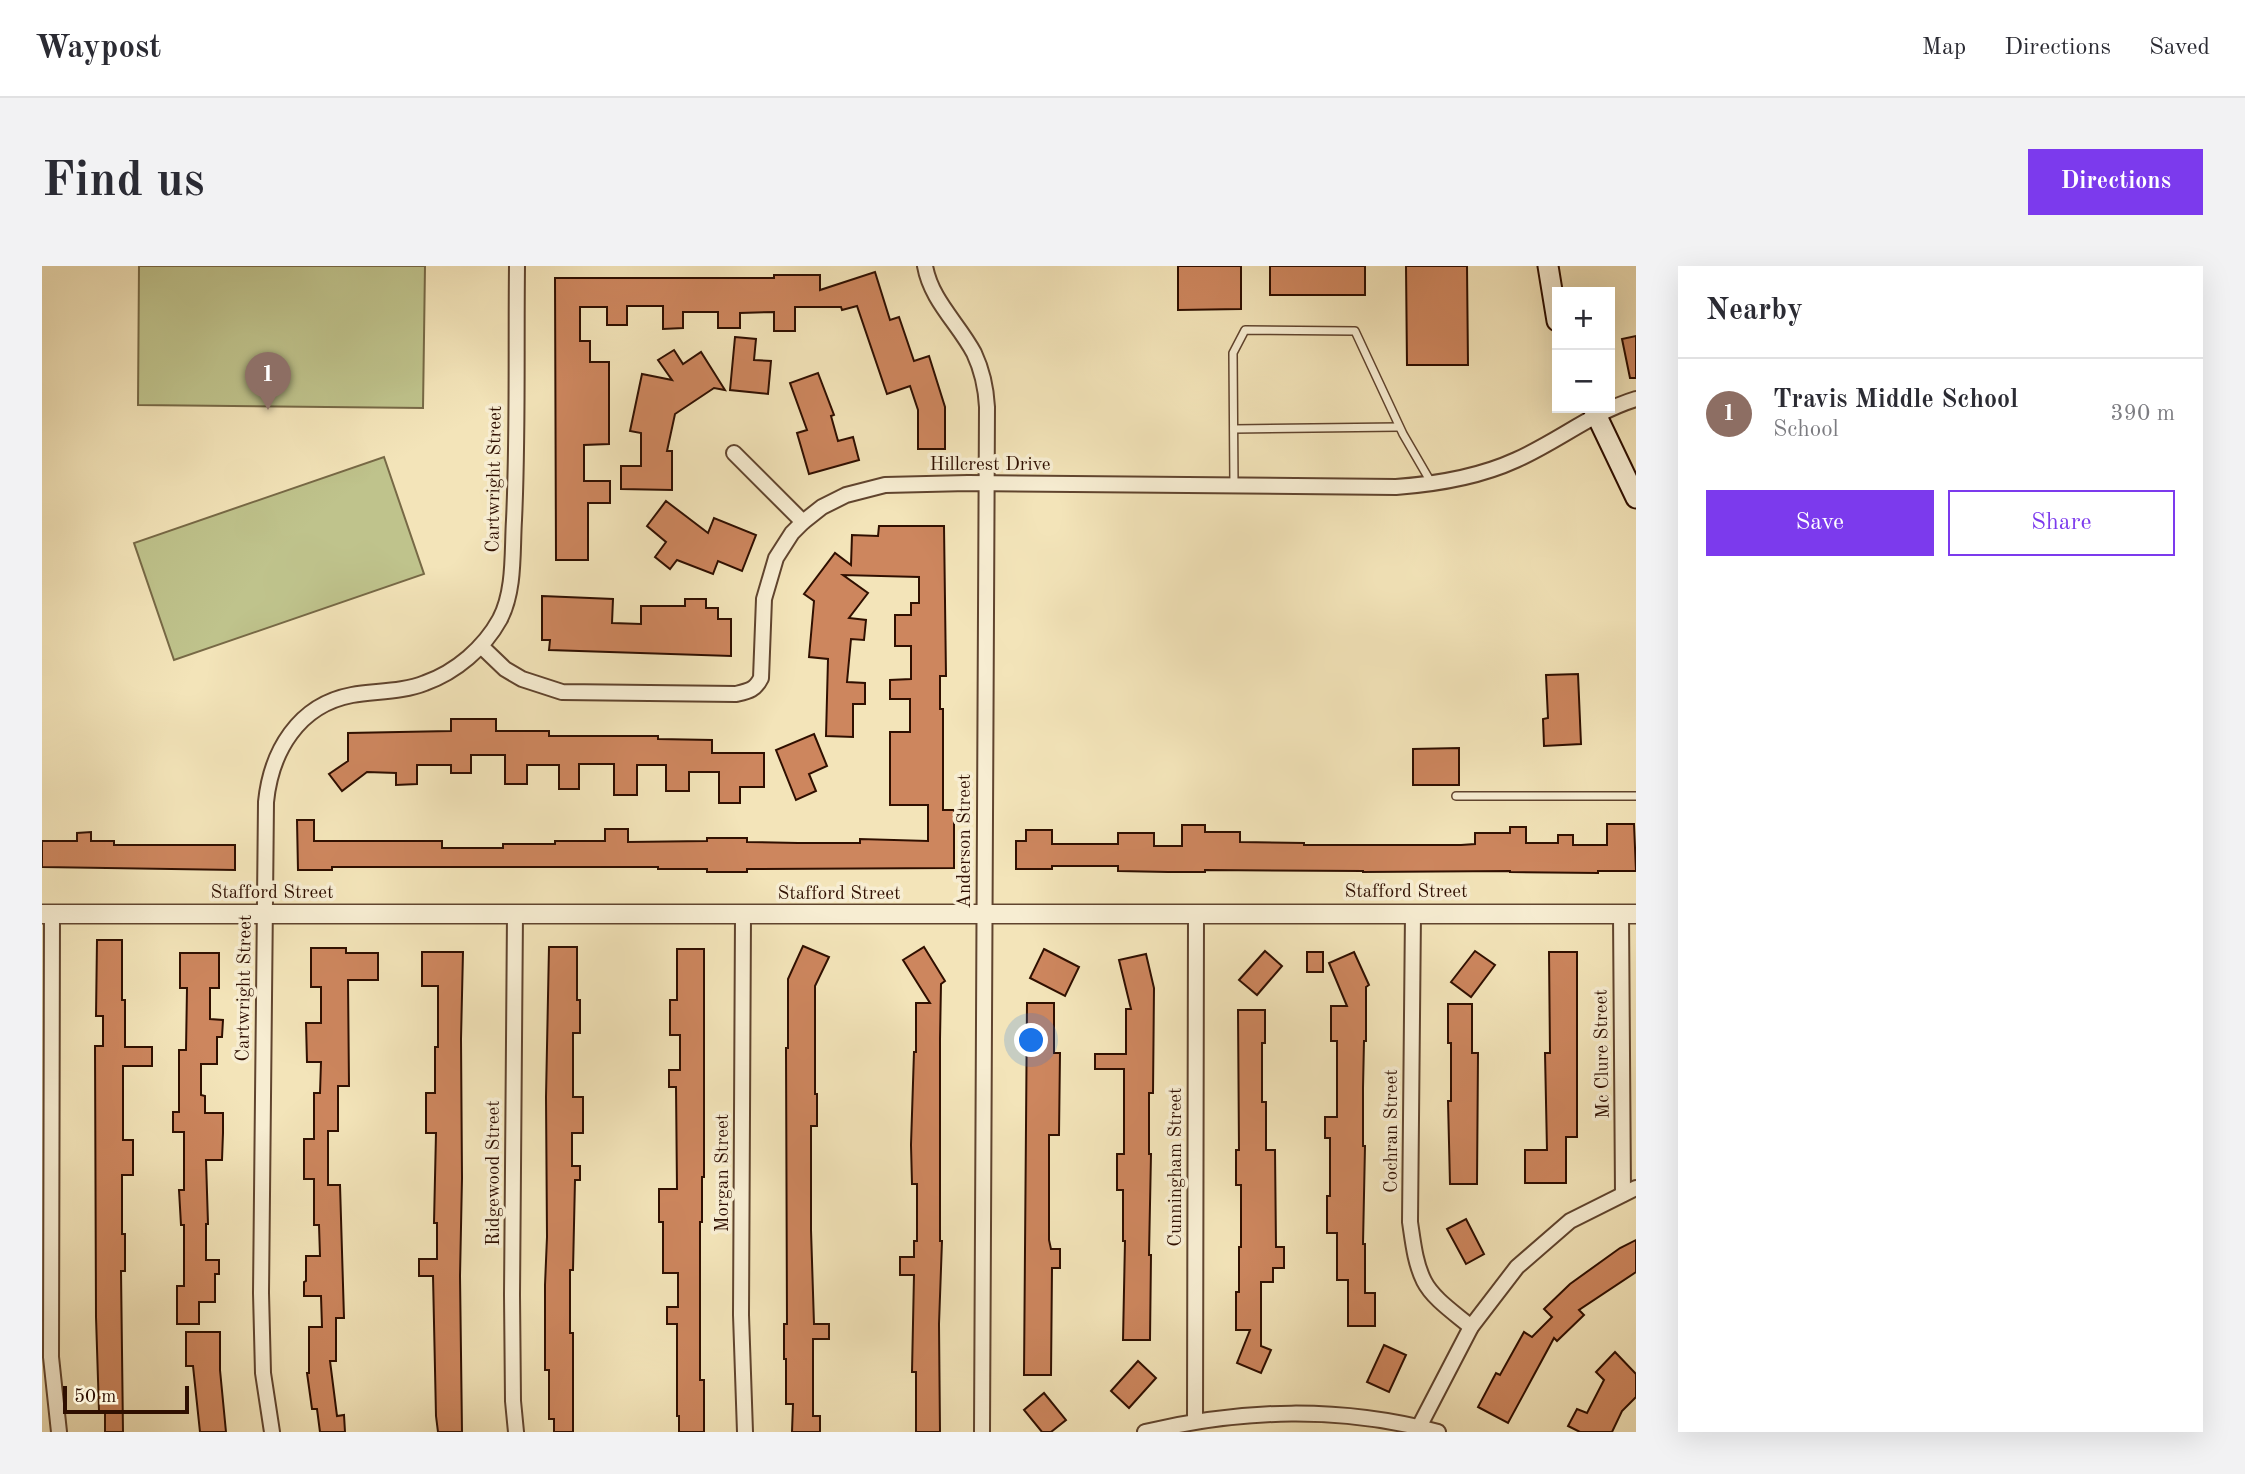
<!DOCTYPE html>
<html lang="en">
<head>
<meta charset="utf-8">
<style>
	:root { --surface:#fff; --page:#f2f2f3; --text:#2b2b33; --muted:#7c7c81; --line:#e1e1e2; --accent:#7c3aed }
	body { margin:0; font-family:"Old Standard TT",serif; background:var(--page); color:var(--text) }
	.controls { position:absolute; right:21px; top:21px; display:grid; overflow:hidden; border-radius:0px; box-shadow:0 7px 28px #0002 }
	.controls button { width:63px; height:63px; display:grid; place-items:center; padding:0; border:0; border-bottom:2px solid var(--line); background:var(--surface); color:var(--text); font:35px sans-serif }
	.scale { position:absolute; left:21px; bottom:18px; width:126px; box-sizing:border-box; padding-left:7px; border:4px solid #2f0f00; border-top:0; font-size:19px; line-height:24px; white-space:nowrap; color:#2f0f00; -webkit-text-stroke:5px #f7edd2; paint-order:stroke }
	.you { position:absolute; left:990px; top:775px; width:24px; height:24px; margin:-18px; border:5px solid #fff; border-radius:50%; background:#1a73e8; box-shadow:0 0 0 10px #1a73e833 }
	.badge { display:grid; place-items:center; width:46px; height:46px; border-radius:50%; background:var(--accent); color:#fff; font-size:23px; font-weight:700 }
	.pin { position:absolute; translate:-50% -58px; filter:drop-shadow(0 2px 4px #0008) }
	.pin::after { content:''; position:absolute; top:37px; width:24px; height:21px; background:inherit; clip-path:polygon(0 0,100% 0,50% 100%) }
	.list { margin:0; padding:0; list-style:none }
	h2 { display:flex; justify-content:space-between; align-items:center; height:91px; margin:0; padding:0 28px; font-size:30px }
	h2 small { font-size:23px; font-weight:400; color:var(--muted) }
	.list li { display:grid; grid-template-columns:46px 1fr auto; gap:21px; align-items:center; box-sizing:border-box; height:112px; padding:0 28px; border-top:2px solid var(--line) }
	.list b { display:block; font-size:26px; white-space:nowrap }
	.list p { margin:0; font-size:23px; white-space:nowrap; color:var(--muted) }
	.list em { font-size:23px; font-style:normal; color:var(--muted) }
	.actions { display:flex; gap:14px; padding:21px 28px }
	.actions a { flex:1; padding:16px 0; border:2px solid var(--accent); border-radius:0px; text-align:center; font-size:24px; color:var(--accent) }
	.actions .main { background:var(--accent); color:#fff }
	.map { position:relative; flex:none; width:1594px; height:1166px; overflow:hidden; border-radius:0px }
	header { display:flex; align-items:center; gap:42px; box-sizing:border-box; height:98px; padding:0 35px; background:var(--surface); border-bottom:2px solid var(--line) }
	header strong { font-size:33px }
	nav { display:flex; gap:38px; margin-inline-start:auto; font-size:24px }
	.intro { display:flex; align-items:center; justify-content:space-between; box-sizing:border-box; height:168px; padding:0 42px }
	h1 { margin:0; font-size:49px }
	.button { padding:18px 32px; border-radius:0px; background:var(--accent); color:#fff; font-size:24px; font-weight:700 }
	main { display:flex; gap:42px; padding:0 42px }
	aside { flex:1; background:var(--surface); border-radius:0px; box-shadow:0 7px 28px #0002 }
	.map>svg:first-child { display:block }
	.pitch { fill:#bfc38c; stroke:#776946; stroke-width:2 }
	.building { fill:#cd865e; stroke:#2f0f00; stroke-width:2 }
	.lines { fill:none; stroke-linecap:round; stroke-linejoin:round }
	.service-casing { stroke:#60442e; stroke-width:10 }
	.minor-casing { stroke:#60442e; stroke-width:18 }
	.tertiary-casing { stroke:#60442e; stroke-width:21 }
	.secondary-casing { stroke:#2f0f00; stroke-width:23 }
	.service { stroke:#f7edd2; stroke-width:7 }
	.minor { stroke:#f7edd2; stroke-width:14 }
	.tertiary { stroke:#f7edd2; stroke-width:18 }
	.secondary { stroke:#f7edd2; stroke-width:19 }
	.labels { text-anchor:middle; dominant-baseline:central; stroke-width:7; stroke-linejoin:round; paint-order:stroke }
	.street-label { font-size:19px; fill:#2f0f00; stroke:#f7edd2 }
</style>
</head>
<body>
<header>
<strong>Waypost</strong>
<nav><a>Map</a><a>Directions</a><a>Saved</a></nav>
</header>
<div class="intro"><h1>Find us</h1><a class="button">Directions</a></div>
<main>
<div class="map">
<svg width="1594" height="1166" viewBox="0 0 1594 1166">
	<rect width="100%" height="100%" fill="#f3e4b9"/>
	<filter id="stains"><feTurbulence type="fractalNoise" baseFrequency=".00286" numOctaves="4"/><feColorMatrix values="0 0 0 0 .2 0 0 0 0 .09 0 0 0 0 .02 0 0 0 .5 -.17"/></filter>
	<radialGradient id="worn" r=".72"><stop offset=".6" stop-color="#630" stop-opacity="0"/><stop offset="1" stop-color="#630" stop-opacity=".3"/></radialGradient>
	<g class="pitch">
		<path d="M97,0H383L381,142L96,139Z"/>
		<path d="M342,191L382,308L132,394L92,277Z"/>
	</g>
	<g class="building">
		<path d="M1136,0H1199V43L1136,44Z"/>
		<rect x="1228" y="0" width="95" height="29"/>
		<path d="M1364,0H1425L1426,99H1365Z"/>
		<path d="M833,6L848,54L857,51L872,95L887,90L903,141V183H876V144L868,120L845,128L815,40L800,44L799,41H753V65H732V46L698,47V62H676V46H641V62L621,63V40H585V59H565V41H538V75H548V96H567V178L542,179V215H568V237H546V294H514L513,12H732V9H778V24Z"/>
		<path d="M1594,70V112H1588L1580,73Z"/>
		<path d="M693,71L714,73L712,94L729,95L726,128L688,124Z"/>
		<path d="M632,84L641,98L659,86L683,124L672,122L633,148L625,185H630V224L579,223V200H599V167L588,165L600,108L630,114L616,94Z"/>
		<path d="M776,107L792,149L789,150L796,175L811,171L817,194L767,208L755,167L765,164L748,117Z"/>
		<path d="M624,235L666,267L672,252L714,269L700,305L676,295L671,308L635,294L628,303L613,291L624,276L605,260Z"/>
		<path d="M837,260H902L904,410H898V443H901V544H912V602L705,603V606H665V603H616V601H290V604H256L255,554H272V575H400V582H461V578H513V575H563V563H586V576L665,575V572H705V576L756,577H818V573L886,575V539H848V466H868V433H848V414L869,413V380H853V349H869V337H877V311L801,309L826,327L807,352L824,354L822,374L809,373L805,416L823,417V438H811V471L784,470L786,393L767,391L772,335L762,328L793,287L809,299L810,269L836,270Z"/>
		<path d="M500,330L571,333L570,357L599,358V340H643V333H664V342H676V353H689V390L507,384L508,374H500Z"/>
		<path d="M1536,408L1539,478L1502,480L1501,453L1506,452L1504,409Z"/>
		<path d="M409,453H454V465H507V470H616V473L670,474V487H722V521H698V537H677V506H647V525H624V499H595V529H572V498H537V523H517V499H485V518H463V489H429V507H409V499H375V518L354,519V507L325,506L300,525L287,508L306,495V467L409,465Z"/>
		<path d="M772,468L785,500L767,508L774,525L754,534L734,484Z"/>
		<path d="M1417,482V519H1371V483Z"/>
		<path d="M1565,558H1592L1594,605H1556V607L1468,606V605L1321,606V605L1163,604V606H1126L1076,605V600H1010V603H974V575H984V564H1010V578H1076V567H1112V580H1140V559H1163V566H1198V576L1262,577V579H1419L1433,578V567H1468V561H1484V577H1516V569H1531V579H1565Z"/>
		<path d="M49,566V575H72V579H193V604L0,601V575H35V567Z"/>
		<path d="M55,674H80V734H83V781H110V800H81V874H91V909H80V968H83V1005H79L81,1166H63V1145H57L54,1051L53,780H61V750H54Z"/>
		<path d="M761,680L787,691L773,720V828H775V860H769V964L772,1058H787V1073H771V1150H778V1166H750L751,1138H744V1093H742V1058H745L744,782H746V713Z"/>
		<path d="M507,681H535V734H538V767H531V831H541V867H530V900H538V914H533L531,1004H528V1067H531V1166H512V1153H507V1104H503V1019L505,971L504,831Z"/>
		<path d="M882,681L903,715L899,718L898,773V975H900L897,1058L898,1166H874V1106H870L872,1009H858V991H872V975H875V918H870L869,879L872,786H874V737H888L861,694Z"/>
		<path d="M269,682H304V687H336V714H306L307,820H296V865H286V919H298L302,1052H294V1095H288L295,1150L302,1149L303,1166H278L275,1143H270L265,1107H267V1061H280L279,1030H262V1016L264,1015V990H278L277,959H272V913H262V873H272V827H278L279,796H265L264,757H279V721H269Z"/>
		<path d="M635,683H662V911H660V956H658V1114H662V1166H637V1150H635V1058H625V1041H636V1007H621V956H617V923H635L634,821H627V804H638V769H628V734H635Z"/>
		<path d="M1002,683L1037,701L1023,730L988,712Z"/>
		<path d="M1223,685L1240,700L1215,729L1197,714Z"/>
		<path d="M1433,685L1453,699L1429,731L1409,716Z"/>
		<path d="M380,686H421L419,773L420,912L418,1010L420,1166H396L394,1150L391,1010H377V993H395V957H392L394,867H384V827H393V781H396V720H380Z"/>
		<rect x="1265" y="686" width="16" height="20"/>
		<path d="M1312,686L1327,719L1324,721V775H1322L1321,822V880H1323L1321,978H1323V1027H1333V1060H1306V1014H1295V967H1285V930H1288V872H1283V851H1295V775H1289V740H1305L1287,697Z"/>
		<path d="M1507,686H1535V871H1524V917H1483V884H1505L1503,787H1508Z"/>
		<path d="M138,687H177V722H168V753L181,754L180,771H175V798H159V829L163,830V847H181V867L180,894H164L166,958H164V994H177V1008H173V1036H157V1058H135V1020H142V959H139L137,924H142V866H131V846H137V784H144L145,722H138Z"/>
		<path d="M1104,688L1112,722L1111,827H1107V888H1109L1107,989H1109L1108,1074H1081L1083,975H1081V924H1075V888H1082V803H1053V788H1084V743H1089L1077,694Z"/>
		<path d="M985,737H1012V787H1018L1017,869H1007V974L1009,983H1018V1002H1010L1009,1109H982Z"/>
		<path d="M1406,738H1430V787H1436L1435,918H1408L1406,835H1409V777H1406Z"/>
		<path d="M1196,744H1223V777H1220V836H1224V884H1233L1234,981H1242V1002H1231V1016H1219V1080L1229,1084L1219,1107L1195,1097L1208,1064H1194V1026H1197V981H1199V919H1194V884H1197Z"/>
		<path d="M1424,953L1442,988L1424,998L1405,963Z"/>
		<path d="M1594,974V1006L1537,1044L1542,1049L1515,1075L1512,1072L1466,1157L1436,1141L1454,1107L1458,1109L1482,1066L1490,1071L1510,1051L1502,1043L1528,1018L1578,982Z"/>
		<path d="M144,1066H178V1104L184,1166H158L151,1100H144Z"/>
		<path d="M1342,1079L1364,1089L1347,1126L1325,1116Z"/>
		<path d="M1573,1086L1594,1108V1131L1580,1145L1570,1166H1538L1526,1160L1535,1143L1545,1147L1562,1114L1554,1106Z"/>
		<path d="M1096,1095L1114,1112L1087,1142L1069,1125Z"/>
		<path d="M1002,1127L1024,1154L1009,1166H1000L982,1144Z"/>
	</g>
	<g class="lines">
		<g class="service-casing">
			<g id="service">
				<path d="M1192,163L1357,161"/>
				<path d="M1192,220L1191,87L1203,64L1313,65L1361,168L1390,218"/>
				<path d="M1414,530H1594"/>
			</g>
		</g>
		<g class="minor-casing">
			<g id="minor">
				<path d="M883,0C889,34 916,57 932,87C940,104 944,122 945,141L940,1166"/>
				<path d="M692,187L761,256"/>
				<path d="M439,380L463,403L480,413L520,426L694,428C707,425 713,424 719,412L722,333L734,292L750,267L761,256L780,241L804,229L843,219L926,217L1354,221C1395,218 1437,211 1474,194C1515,176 1551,146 1594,133"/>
				<path d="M1371,647L1368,956C1371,976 1373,997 1382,1015C1391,1033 1414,1048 1429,1061"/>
				<path d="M10,648L9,1091L17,1166"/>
				<path d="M473,648L470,1029L471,1135L474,1166"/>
				<path d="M1579,648L1581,928"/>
				<path d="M701,649L699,1049L703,1166"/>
				<path d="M1153,1155L1154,648"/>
				<path d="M1377,1161L1429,1061L1475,1001L1528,955L1594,922"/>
				<path d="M230,1166L221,1107L219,1027L224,536C229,486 256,439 310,429C333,425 361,426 383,417C414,406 442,382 458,353C473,324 470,286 472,254C476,170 474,85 475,0"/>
				<path d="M1103,1166C1202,1143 1297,1140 1396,1166"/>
			</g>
		</g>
		<g class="tertiary-casing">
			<path id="tertiary" d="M0,648H1594"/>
		</g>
		<g class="secondary-casing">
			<g id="secondary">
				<path d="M1506,0L1515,55"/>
				<path d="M1551,142L1594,232"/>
			</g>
		</g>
		<use href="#service" class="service"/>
		<use href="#minor" class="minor"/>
		<use href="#tertiary" class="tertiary"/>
		<use href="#secondary" class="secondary"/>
	</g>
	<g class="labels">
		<g class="street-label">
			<text x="948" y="199">Hillcrest Drive</text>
			<text transform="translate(453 213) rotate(-89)">Cartwright Street</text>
			<text transform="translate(923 575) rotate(-90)">Anderson Street</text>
			<text x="1364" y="626">Stafford Street</text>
			<text x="230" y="627">Stafford Street</text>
			<text x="797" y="628">Stafford Street</text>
			<text transform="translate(203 722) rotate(-89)">Cartwright Street</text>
			<text transform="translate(1561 788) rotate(-91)">Mc Clure Street</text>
			<text transform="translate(1350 865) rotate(-90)">Cochran Street</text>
			<text transform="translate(1134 901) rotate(-90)">Cunningham Street</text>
			<text transform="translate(452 907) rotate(-90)">Ridgewood Street</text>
			<text transform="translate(681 907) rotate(-90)">Morgan Street</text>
		</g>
	</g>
	<rect width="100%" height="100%" filter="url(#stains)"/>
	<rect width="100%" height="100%" fill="url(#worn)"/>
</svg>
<div class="controls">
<button>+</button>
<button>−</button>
</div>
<div class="scale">50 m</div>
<div class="you"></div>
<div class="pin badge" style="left:226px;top:144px;background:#8d6e63">1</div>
</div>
<aside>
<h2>Nearby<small></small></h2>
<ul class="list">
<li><span class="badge" style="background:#8d6e63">1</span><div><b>Travis Middle School</b><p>School</p></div><em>390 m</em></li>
</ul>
<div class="actions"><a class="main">Save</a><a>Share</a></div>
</aside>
</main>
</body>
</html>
